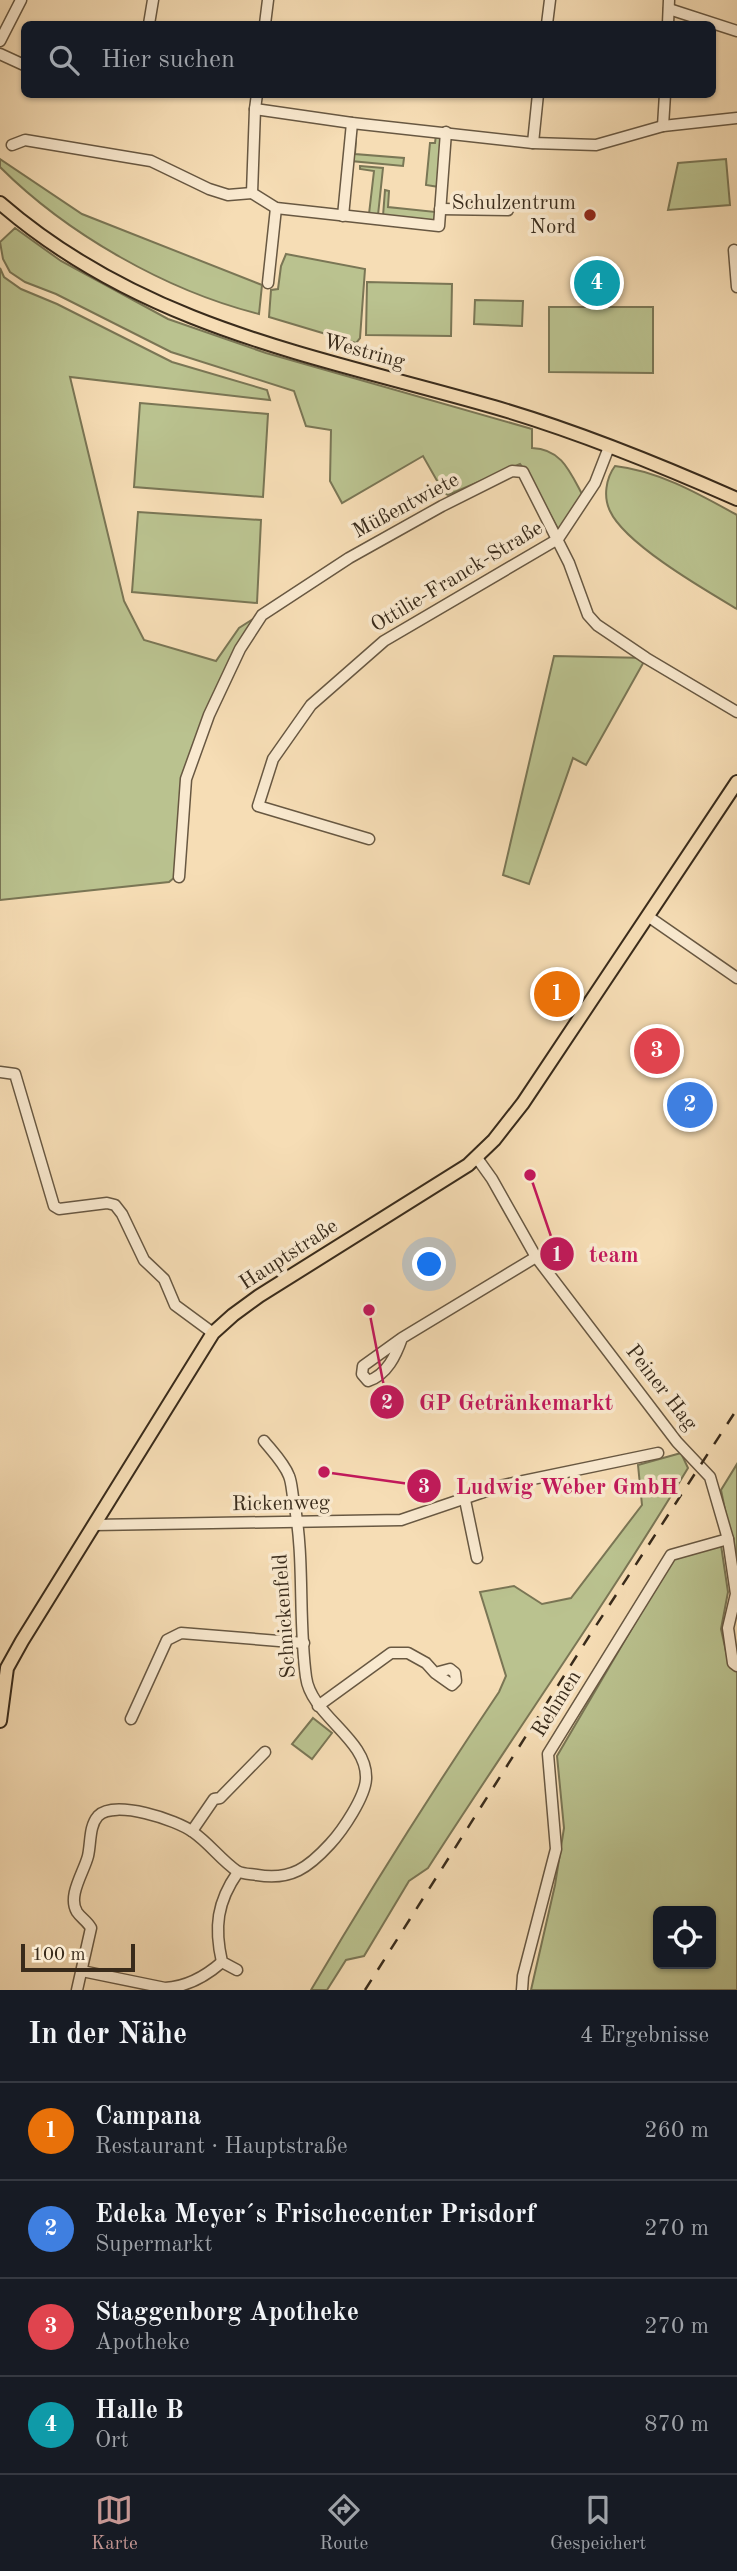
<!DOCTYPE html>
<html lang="de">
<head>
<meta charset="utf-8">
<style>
	:root { --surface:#171b24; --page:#242831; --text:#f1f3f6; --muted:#9ea1a6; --line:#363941; --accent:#c59692 }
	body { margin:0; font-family:"Old Standard TT",serif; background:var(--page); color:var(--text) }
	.controls { position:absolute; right:21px; bottom:21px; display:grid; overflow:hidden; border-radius:10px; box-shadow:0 2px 5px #0004 }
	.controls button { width:63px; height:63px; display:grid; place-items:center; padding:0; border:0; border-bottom:2px solid var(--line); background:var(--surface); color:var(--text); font:35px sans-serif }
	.scale { position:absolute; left:21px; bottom:18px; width:114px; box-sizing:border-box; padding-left:7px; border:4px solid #392b1b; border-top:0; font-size:19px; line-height:24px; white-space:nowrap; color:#392b1b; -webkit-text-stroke:5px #f9e9cf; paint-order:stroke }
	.you { position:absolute; left:430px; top:1265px; width:24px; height:24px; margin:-18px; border:5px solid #fff; border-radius:50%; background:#1a73e8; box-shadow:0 0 0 10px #1a73e833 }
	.badge { display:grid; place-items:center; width:46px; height:46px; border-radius:50%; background:var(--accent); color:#fff; font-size:23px; font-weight:700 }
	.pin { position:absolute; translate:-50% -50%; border:4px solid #fff; box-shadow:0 2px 7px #0006 }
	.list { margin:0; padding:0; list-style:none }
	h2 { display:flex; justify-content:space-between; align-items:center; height:91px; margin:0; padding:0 28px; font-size:30px }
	h2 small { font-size:23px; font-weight:400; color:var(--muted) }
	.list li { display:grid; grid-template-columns:46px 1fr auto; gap:21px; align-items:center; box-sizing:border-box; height:98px; padding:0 28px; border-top:2px solid var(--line) }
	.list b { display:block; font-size:26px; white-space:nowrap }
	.list p { margin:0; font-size:23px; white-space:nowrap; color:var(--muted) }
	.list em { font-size:23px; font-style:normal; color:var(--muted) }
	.icon { flex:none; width:38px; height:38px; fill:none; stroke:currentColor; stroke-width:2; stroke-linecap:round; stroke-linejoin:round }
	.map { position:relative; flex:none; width:737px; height:1990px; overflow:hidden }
	.search { position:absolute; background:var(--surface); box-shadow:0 2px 5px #0004; left:21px; right:21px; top:21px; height:77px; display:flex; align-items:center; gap:18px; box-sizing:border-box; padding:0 24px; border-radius:10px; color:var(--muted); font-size:26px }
	.sheet { height:483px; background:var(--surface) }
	nav { display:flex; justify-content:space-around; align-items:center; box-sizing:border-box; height:98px; border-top:2px solid var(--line); background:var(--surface); font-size:19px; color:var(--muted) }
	nav a { display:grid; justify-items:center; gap:4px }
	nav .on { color:var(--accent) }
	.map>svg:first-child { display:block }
	.green { fill:#bac28f; stroke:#7a7655; stroke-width:2; fill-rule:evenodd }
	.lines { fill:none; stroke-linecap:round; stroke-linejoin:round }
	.minor-casing { stroke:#685842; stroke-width:13 }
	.major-casing { stroke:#392b1b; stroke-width:16 }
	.minor { stroke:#f9e9cf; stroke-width:10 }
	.major { stroke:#f6ddb5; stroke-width:12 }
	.rail { stroke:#392b1b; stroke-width:2.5; stroke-dasharray:12 12; stroke-linecap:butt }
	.poi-dot { fill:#8f2418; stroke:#f9e9cf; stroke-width:2.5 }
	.labels { text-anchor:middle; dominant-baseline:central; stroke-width:7; stroke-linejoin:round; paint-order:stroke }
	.poi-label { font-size:21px; fill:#392b1b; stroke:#f9e9cf; text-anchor:end }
	.street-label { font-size:21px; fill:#392b1b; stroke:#f9e9cf }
	.leader { fill:none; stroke:#c2185b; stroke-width:2.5 }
	.callout-dot { fill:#c2185b; stroke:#f9e9cf; stroke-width:2.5 }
	.mark-label { font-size:21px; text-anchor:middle; font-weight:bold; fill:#fff }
	.callout-label { font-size:23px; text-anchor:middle; font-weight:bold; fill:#c2185b; stroke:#f9e9cf; stroke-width:7; stroke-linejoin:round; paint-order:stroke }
</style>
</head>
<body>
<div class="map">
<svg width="737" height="1990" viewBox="0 0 737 1990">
	<rect width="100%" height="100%" fill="#f6ddb5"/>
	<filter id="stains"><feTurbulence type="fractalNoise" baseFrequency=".00286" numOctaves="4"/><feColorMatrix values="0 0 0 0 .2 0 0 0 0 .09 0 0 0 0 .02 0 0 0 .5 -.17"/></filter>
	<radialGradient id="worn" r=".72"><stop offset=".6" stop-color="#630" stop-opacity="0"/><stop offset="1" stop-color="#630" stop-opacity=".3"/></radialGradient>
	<g class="green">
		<path d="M436,135L443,136L439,187L426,185L430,143H435Z"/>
		<path d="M353,137H356L355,154L404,158L403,166L351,161Z"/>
		<path d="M0,159L82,214L262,285L259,314C167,291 67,234 0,167Z"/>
		<path d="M726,159L730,205L668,210L678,163Z"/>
		<path d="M360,166L383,168L378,215L369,214L374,171L360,169Z"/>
		<path d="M385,190L389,191L388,207L435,212L437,196V220L433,222L383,216Z"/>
		<path d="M15,228L61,261L168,319L266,353L532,429V448C562,449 570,472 583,496L559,531L530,477L520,464L448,495L444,493L423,456L342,503L330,481L331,430L306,426L294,391L171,352L56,294L25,282L10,272L3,259L0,242Z"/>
		<path d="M286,254L365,269L360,338L356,343L269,317L271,290L278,289L281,266Z"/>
		<path d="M0,268L4,277L21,289L57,304L172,362L267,390L270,400L70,377L124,601L144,640L216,661L239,628L261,614L183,779L175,877L169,882L0,900Z"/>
		<path d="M367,282L452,284L451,336L366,335Z"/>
		<path d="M475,300L523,301L522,326L474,324Z"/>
		<path d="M549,307H653V373L549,372Z"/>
		<path d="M140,403L268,414L263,497L134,487Z"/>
		<path d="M615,466C659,471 699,494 737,515V609C705,590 625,544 610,511C603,497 606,478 615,466Z"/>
		<path d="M138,512L261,520L257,603L132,592Z"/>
		<path d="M554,656L646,658L586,765L573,758L529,884L503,875Z"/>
		<path d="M681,1453L688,1468C606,1604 514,1734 428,1868L409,1881L364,1956L346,1960L327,1990H311C371,1888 433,1790 499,1692L506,1676L480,1592L514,1586L542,1604L571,1598L642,1505L638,1465Z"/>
		<path d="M737,1464V1569L721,1490Z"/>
		<path d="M721,1545L728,1592L721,1629L729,1665L737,1672V1990H531L555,1885L564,1828L557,1756L672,1560ZM658,1911H711V1964H658Z"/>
		<path d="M313,1718L332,1733L312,1759L292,1744Z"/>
	</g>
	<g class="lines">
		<g class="minor-casing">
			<g id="minor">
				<path d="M669,9L737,31"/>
				<path d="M149,24L153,0"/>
				<path d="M265,24L268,0"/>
				<path d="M547,24L550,0"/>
				<path d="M668,24L669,0"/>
				<path d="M0,41L21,0"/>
				<path d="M0,54L24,65"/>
				<path d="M257,94L255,109L352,123L533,143L596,145L663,126L737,118"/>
				<path d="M255,109L252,193L276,208L439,226L446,132"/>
				<path d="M663,126L665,94"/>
				<path d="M533,143L538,94"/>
				<path d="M12,145L25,140L151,161L209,189L228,195L252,193"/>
				<path d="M440,209L508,210"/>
				<path d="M343,216L352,123"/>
				<path d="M734,250L737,287"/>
				<path d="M268,283L276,208"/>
				<path d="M369,839L258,806L273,759L311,705L384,641L558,539L595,483L609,447"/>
				<path d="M179,877L186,779L209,715L240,649L262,615L349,558L442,506L512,471L523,472L526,478L569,563L588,615L597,625L646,658L737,712"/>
				<path d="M649,917L737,978"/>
				<path d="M0,1072L15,1074L54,1206L59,1209L107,1203L115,1205L122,1214L144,1260L164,1279L175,1305L213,1333"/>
				<path d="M477,1158L492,1179L536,1257L677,1442L710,1477L728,1539L736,1594L728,1628L733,1663L737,1666"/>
				<path d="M402,1338C396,1355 387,1375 368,1381L362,1374L363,1366L402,1338L536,1257"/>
				<path d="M465,1500L477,1558"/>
				<path d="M94,1525L401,1520L504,1485L658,1453"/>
				<path d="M318,1706L391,1653H408L426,1663L435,1673L450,1669L455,1673L456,1681L452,1685L435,1673"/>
				<path d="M131,1719L167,1640L181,1633L304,1643"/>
				<path d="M192,1831L214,1799L220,1798L265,1752"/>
				<path d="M237,1970L222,1962C214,1927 217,1902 238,1872"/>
				<path d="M82,1971L165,1988C186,1987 206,1976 222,1962"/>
				<path d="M77,1990L91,1928C87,1921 81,1918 77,1912C67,1896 84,1872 88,1856C91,1843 89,1826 98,1816C114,1799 177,1820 193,1832C209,1843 221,1860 237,1871C242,1874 251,1874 257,1875C291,1881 309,1867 330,1844C343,1830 365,1797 366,1779C368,1739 311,1716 306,1677C298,1619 305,1559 294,1502C292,1494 292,1483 289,1476C284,1463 272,1451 264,1441"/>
				<path d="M522,1990L523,1976L556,1849L548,1754L671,1555L728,1539"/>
			</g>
		</g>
		<g class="major-casing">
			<g id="major">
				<path d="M0,203C144,328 317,356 494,407C577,431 658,464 737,499"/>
				<path d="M0,1721L7,1668L22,1641L213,1333L233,1315L259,1296L468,1165L494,1140L523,1103L737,782"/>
			</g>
		</g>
		<use href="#minor" class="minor"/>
		<use href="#major" class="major"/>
		<path class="rail" d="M365,1990L588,1638L737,1409"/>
	</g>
	<circle class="poi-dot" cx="590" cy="215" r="7"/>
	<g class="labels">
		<g class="poi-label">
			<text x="576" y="203">Schulzentrum<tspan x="576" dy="24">Nord</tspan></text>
		</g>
		<g class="street-label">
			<text transform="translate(364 352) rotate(15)">Westring</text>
			<text transform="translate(406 506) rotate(-28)">Müßentwiete</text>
			<text transform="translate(457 577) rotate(-31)">Ottilie-Franck-Straße</text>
			<text transform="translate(289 1255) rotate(-33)">Hauptstraße</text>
			<text transform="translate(661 1388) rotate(52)">Peiner Hag</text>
			<text transform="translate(281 1504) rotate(-1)">Rickenweg</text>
			<text transform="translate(285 1616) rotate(-94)">Schnickenfeld</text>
			<text transform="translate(557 1704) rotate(-58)">Rehmen</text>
		</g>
	</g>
	<path class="leader" d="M530 1175L557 1254M369 1310L387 1402M324 1472L424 1486"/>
	<g class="callout-dot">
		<circle cx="530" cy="1175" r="7"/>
		<circle cx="369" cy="1310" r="7"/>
		<circle cx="324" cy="1472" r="7"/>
		<circle cx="557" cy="1254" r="18"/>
		<circle cx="387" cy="1402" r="18"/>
		<circle cx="424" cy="1486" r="18"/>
	</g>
	<g class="mark-label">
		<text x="557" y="1261">1</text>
		<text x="387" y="1409">2</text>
		<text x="424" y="1493">3</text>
	</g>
	<g class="callout-label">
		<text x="614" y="1262">team</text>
		<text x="516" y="1410">GP Getränkemarkt</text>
		<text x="567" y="1494">Ludwig Weber GmbH</text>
	</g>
	<rect width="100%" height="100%" filter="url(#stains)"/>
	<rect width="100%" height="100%" fill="url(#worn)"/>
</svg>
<div class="controls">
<button><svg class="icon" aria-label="locate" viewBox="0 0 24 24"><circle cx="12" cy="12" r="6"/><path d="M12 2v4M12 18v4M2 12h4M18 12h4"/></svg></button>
</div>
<div class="scale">100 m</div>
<div class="you"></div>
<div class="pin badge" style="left:557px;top:994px;background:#e8710a">1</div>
<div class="pin badge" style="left:690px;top:1105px;background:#3f7fe0">2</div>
<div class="pin badge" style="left:657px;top:1051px;background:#e0444e">3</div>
<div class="pin badge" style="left:597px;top:283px;background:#0f9aa8">4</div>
<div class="search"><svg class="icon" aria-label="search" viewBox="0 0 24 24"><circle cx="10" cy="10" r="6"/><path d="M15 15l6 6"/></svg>Hier suchen</div>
</div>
<section class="sheet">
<h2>In der Nähe<small>4 Ergebnisse</small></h2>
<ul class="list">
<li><span class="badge" style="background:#e8710a">1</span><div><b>Campana</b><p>Restaurant · Hauptstraße</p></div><em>260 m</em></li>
<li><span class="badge" style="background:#3f7fe0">2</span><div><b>Edeka Meyer´s Frischecenter Prisdorf</b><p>Supermarkt</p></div><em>270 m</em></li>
<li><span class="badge" style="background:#e0444e">3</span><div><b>Staggenborg Apotheke</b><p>Apotheke</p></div><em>270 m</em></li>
<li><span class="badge" style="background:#0f9aa8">4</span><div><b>Halle B</b><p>Ort</p></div><em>870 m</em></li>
</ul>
</section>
<nav>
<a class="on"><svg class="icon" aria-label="map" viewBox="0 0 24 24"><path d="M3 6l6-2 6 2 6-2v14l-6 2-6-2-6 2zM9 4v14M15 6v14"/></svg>Karte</a>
<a><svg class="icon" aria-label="directions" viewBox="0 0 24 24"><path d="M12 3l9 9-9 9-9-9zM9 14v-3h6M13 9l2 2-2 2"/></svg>Route</a>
<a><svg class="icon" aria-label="saved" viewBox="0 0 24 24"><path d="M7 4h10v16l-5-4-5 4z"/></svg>Gespeichert</a>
</nav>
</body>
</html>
